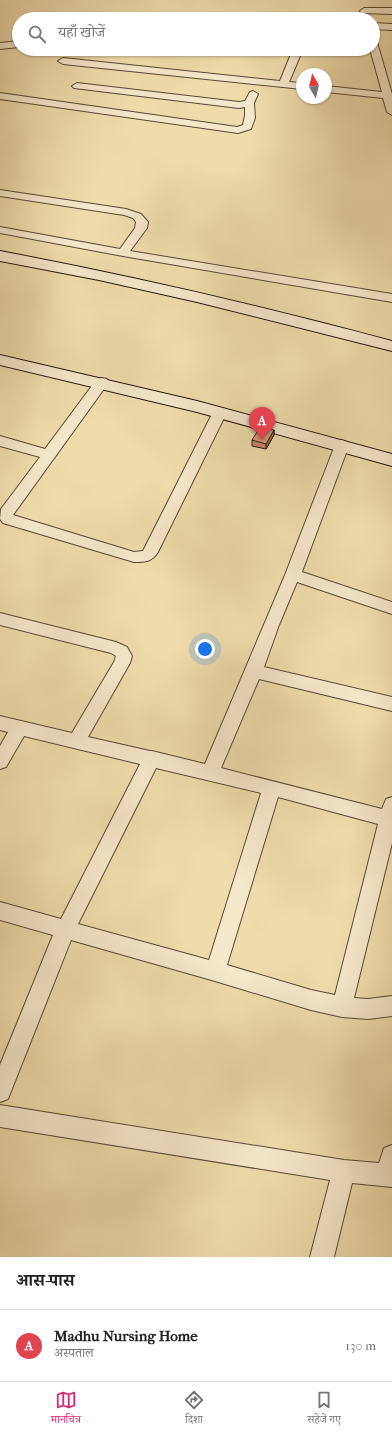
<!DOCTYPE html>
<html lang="hi">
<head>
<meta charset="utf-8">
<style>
	:root { --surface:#fff; --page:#f2f2f2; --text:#202124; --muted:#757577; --line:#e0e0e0; --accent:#db2777 }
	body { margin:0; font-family:"IM FELL French Canon","Noto Serif Devanagari",serif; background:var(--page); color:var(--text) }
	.compass { position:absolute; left:296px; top:68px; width:36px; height:36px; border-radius:50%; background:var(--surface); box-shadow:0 1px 3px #0004; rotate:352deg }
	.you { position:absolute; left:205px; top:649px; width:14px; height:14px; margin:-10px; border:3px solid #fff; border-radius:50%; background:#1a73e8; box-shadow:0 0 0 6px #1a73e833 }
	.badge { display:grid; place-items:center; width:26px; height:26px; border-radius:50%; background:var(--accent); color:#fff; font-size:13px; font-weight:700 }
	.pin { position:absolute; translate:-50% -33px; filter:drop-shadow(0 1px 2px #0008) }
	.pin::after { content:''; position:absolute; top:21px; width:14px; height:12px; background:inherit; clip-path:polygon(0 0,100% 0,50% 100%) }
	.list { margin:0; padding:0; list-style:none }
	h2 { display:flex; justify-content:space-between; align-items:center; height:52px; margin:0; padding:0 16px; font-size:17px }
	h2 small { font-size:13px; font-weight:400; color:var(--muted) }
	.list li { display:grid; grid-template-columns:26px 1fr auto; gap:12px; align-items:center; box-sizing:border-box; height:72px; padding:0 16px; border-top:1px solid var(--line) }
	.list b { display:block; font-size:15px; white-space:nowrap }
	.list p { margin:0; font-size:13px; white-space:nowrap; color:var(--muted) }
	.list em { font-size:13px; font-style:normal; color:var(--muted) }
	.icon { flex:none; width:22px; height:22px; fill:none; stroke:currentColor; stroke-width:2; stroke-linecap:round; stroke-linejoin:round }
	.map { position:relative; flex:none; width:392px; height:1257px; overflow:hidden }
	.search { position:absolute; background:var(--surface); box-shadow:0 1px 3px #0004; left:12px; right:12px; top:12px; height:44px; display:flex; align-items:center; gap:10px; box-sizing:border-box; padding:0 14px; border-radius:22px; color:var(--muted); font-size:15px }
	.sheet { height:124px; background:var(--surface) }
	nav { display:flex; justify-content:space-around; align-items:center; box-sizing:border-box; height:56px; border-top:1px solid var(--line); background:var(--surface); font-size:11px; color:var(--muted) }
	nav a { display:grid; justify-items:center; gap:2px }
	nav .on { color:var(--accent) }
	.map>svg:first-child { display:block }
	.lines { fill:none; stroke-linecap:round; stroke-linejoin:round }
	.minor-casing { stroke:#574a35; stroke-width:2 }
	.secondary-casing { stroke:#241a0d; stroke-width:2 }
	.minor { fill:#f5e8ca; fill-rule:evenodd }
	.secondary { fill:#f5e8ca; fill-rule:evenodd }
	.wall { fill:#c3896c; stroke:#241a0d }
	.shaded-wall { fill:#9f6f58; stroke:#241a0d }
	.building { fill:#e39f7d; stroke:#241a0d }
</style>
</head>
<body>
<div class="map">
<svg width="392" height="1257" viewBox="0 0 392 1257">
	<rect width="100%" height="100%" fill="#efdcad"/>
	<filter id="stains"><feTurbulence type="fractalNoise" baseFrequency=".005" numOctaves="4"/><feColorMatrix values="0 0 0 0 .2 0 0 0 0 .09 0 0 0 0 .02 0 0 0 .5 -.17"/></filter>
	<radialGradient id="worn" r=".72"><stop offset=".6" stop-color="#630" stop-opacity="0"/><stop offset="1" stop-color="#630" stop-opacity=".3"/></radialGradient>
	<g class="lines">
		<g class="minor-casing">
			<g id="minor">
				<path d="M364,8H392V14L361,13L360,11Z"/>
				<path d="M373,23L392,24V30L373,29Z"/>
				<path d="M373,39L377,42L392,94V115L387,112L383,98L326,92V86L382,92L370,49H373Z"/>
				<path d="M19,41V47L0,49V43Z"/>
				<path d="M293,49H303L289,82L302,83V89L63,64L58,61L63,58L280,81Z"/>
				<path d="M77,83L239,102L245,101L250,92L253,91L258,94L254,103L255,118L251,129L238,133L0,99V93L237,127L243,125L245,115V107L239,108L74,88L72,86Z"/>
				<path d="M0,190L126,209L141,214L148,222L147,228L130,251L392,294V302L123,256L0,233V227L120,249L135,228L136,222L133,218L124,215L0,196Z"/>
				<path d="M102,378L107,379L109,382L13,515L134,552L143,551L213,412L215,409L220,408L225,409L227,412L158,552C152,562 145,562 134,562L3,523L0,519L1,509L40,457L0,446V436L45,449L97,379Z"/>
				<path d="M342,440L347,442L349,445L302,572L392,602V614L297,582L279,625L264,667L392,697V711L259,679L221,768L382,809L386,799L392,797V843L354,998L368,999L392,996V1016L368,1019L342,1017L311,1010L215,981L71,940L8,1099L0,1102V1065L53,935L0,920V902L61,919L140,764L24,736L6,767L0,769V746L8,732L0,730V716L72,733L114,662L116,656L111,653L0,625V613L116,642L127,647L132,656L130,663L88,737L150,751H152L205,764L285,575L335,445L337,442ZM156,768L261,793L209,960L78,924ZM278,797L378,824L335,995L311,990L227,965Z"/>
				<path d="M0,1105L344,1160L379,1163L384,1148L392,1145V1187L352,1183L334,1257H310L330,1180L0,1127Z"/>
			</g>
		</g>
		<g class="secondary-casing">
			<g id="secondary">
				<path d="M0,251C132,276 262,306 392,341V351L197,302L99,280L0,261Z"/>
				<path d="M0,355L197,401L392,454V466L197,412L0,365Z"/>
			</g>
		</g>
		<use href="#minor" class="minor"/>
		<use href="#secondary" class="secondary"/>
	</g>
	<path class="wall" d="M274,430V435L266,449L252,446V440Z"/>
	<path class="shaded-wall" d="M274,430V435L266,449V444Z"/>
	<path class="building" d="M261,426L274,430L266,444L252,440Z"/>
	<rect width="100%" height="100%" filter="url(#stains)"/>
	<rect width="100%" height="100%" fill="url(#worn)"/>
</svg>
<svg class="compass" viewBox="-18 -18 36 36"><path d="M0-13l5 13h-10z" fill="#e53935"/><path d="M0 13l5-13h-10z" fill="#757577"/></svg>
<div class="you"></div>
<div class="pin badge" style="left:262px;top:440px;background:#e0444e">A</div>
<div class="search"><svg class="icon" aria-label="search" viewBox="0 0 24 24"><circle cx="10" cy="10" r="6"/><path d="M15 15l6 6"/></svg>यहाँ खोजें</div>
</div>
<section class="sheet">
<h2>आस-पास<small></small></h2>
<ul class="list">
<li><span class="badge" style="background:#e0444e">A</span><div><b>Madhu Nursing Home</b><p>अस्पताल</p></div><em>130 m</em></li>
</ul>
</section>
<nav>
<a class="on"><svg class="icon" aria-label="map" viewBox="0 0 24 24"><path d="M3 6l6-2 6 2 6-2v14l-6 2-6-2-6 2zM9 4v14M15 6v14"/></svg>मानचित्र</a>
<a><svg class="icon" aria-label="directions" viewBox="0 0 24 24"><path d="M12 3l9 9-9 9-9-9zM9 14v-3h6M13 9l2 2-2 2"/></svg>दिशा</a>
<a><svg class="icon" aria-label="saved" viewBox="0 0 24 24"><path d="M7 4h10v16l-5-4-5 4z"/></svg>सहेजे गए</a>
</nav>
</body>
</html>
